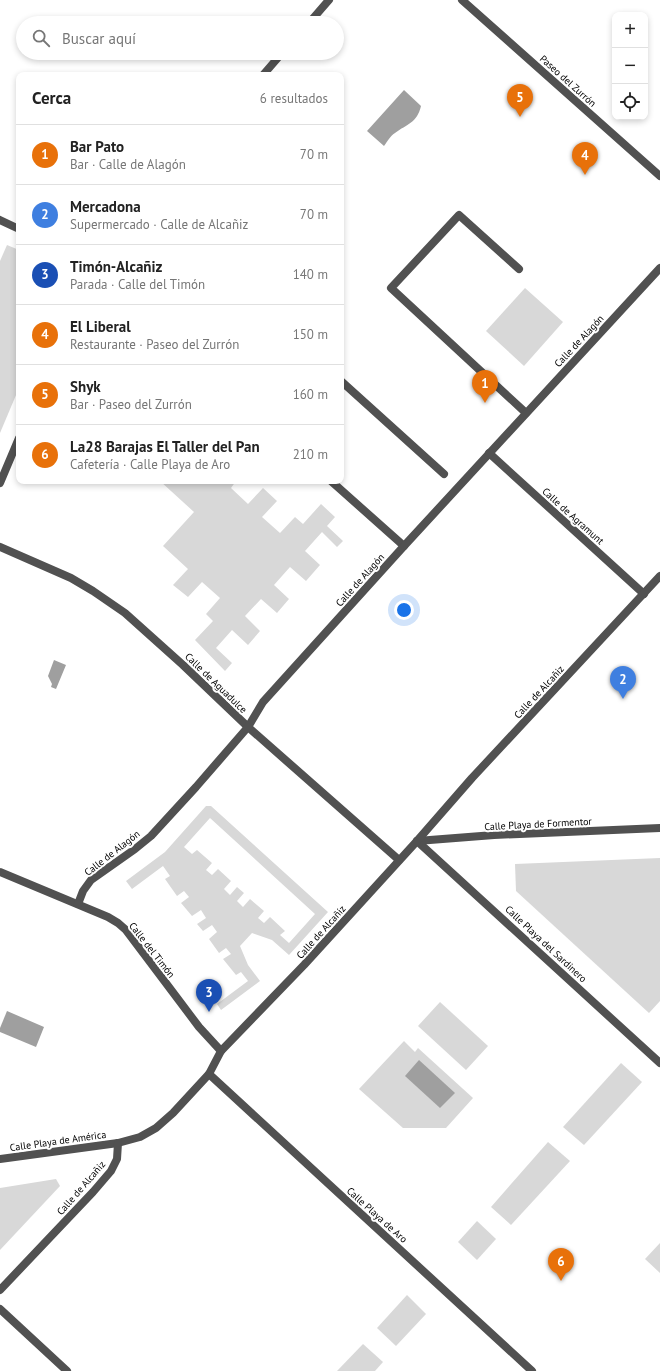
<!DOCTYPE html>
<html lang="es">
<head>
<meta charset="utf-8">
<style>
	:root { --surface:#fff; --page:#f6f6f6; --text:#222; --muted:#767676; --line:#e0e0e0; --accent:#db2777 }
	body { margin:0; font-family:"PT Sans",sans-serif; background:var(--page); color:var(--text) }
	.controls { position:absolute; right:12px; top:12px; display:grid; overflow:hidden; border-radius:8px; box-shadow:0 2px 6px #0003 }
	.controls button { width:36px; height:36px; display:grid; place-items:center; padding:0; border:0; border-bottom:1px solid var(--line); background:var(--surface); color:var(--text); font:20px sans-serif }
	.you { position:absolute; left:404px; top:610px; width:14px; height:14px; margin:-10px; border:3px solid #fff; border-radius:50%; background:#1a73e8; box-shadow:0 0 0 6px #1a73e833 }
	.badge { display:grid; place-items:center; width:26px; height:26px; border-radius:50%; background:var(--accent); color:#fff; font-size:13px; font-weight:700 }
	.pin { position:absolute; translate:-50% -33px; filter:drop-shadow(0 1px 2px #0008) }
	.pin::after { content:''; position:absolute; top:21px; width:14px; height:12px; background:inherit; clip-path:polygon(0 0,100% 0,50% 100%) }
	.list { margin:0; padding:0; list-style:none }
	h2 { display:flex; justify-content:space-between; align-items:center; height:52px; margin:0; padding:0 16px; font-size:17px }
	h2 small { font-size:13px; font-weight:400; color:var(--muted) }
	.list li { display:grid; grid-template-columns:26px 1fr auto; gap:12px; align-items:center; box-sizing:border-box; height:60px; padding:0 16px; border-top:1px solid var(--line) }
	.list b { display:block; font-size:15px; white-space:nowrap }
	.list p { margin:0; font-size:13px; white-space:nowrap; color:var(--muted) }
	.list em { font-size:13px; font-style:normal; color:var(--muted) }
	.icon { flex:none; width:22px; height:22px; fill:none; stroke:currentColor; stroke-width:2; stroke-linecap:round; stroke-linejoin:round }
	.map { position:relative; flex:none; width:660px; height:1371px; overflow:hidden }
	.search { position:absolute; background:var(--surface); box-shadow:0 2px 6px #0003; left:16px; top:16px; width:328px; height:44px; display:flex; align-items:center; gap:10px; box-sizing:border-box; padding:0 14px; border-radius:22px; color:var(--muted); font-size:15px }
	.panel { position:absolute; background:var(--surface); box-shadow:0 2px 6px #0003; left:16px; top:72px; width:328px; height:412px; border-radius:8px }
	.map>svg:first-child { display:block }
	.green { fill:#d8d8d8; fill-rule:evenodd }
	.water { fill:#9f9f9f }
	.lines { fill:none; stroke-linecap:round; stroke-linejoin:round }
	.lane { stroke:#515151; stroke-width:8 }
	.street { stroke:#515151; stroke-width:8 }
	.labels { text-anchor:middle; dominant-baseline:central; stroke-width:4; stroke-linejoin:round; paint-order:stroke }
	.street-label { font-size:10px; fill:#000; stroke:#fff }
</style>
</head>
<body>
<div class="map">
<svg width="660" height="1371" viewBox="0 0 660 1371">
	<rect width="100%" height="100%" fill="#fff"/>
	<g class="green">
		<path d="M7,245L19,250V388L0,433V261Z"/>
		<path d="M525,288L563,322L524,366L486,331Z"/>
		<path d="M160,481H236L231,488L248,504L263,488L277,501L262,517L280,533L295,517L303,524L321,504L335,517L327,526L343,541L337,547L322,532L305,551L320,565L306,581L290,567L274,585L289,599L277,613L261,599L245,616L260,631L248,645L232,630L216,648L232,663L225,671L195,640L213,621L206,614L220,598L202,582L188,597L173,585L188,569L163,546L194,512Z"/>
		<path d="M206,806H211L328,912L289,955L272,940L252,933L240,946L248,965L260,981L221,1010L217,1004L248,981L241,972L236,975L223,959L231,954L226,948L219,953L209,939L217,932L212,925L203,931L197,924L206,918L201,910L192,916L181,903L189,897L184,891L177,896L165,879L170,876L163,866L132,889L126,881L165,852ZM210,818L315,914L289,943L280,935L285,931L270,917L264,923L258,918L264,911L250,899L243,907L237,901L244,893L237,887L230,895L224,889L231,881L218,869L212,875L206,870L212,863L197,850L192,854L184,847Z"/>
		<path d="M660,858V1001L649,1013L516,891L515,864Z"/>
		<path d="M440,1002L488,1046L466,1070L418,1026Z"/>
		<path d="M404,1041L415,1052L418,1048L473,1098L446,1128H403L359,1089Z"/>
		<path d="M621,1063L642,1082L584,1145L563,1127Z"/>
		<path d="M548,1142L570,1161L511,1225L491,1207Z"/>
		<path d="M56,1179L60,1186L0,1250V1188Z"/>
		<path d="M477,1221L496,1239L477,1260L458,1242Z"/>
		<path d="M660,1243V1273L645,1259Z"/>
		<path d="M407,1295L426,1314L396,1346L377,1328Z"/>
		<path d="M363,1344L383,1362L375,1371H337Z"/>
	</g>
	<g class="water">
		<path d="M404,90L421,106C417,123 407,124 395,133C390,136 387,142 384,146L367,131Z"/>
		<path d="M54,660L66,665L56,689L51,687L52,684L48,676Z"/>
		<path d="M7,1011L44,1027L36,1047L0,1032V1028Z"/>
		<path d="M419,1060L455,1093L440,1108L405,1076Z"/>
	</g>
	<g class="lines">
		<path class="lane" d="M519,269L459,215L391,288L526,413"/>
		<g class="street">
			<path d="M462,0L660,176"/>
			<path d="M309,23L329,0"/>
			<path d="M263,75L282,53"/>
			<path d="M0,220L19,229"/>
			<path d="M341,381L444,474"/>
			<path d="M489,453L644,594"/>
			<path d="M331,481L404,546"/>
			<path d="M0,483L19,438"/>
			<path d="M0,547L71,578L93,591L125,613L183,665L248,727L399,860"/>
			<path d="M417,841L660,1063"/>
			<path d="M417,841L494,835L660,828"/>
			<path d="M0,872L108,917L118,923L126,930L199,1027L221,1051"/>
			<path d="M78,904L83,891L91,880L135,849L151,836L196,787L248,727L263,702L404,546L660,268"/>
			<path d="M209,1074L532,1371"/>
			<path d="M0,1159L118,1143L140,1137L156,1128L173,1113L209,1074L221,1051L304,965L417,841L472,778L660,576"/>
			<path d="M0,1290L93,1192L111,1171L117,1159L118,1143"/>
			<path d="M0,1309L67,1371"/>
		</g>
	</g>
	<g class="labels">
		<g class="street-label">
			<text transform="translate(568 81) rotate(42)">Paseo del Zurrón</text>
			<text transform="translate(579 341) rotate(-47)">Calle de Alagón</text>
			<text transform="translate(573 516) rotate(42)">Calle de Agramunt</text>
			<text transform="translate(360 580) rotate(-48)">Calle de Alagón</text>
			<text transform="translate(216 683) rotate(44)">Calle de Aguadulce</text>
			<text transform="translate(539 692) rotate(-47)">Calle de Alcañiz</text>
			<text transform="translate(538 824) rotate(-3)">Calle Playa de Formentor</text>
			<text transform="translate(112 853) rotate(-38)">Calle de Alagón</text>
			<text transform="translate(321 932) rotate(-48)">Calle de Alcañiz</text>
			<text transform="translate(546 944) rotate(43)">Calle Playa del Sardinero</text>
			<text transform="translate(152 950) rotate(52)">Calle del Timón</text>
			<text transform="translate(58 1141) rotate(-8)">Calle Playa de América</text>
			<text transform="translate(81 1188) rotate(-49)">Calle de Alcañiz</text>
			<text transform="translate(377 1215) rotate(42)">Calle Playa de Aro</text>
		</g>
	</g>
</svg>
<div class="controls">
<button>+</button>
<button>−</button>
<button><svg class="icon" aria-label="locate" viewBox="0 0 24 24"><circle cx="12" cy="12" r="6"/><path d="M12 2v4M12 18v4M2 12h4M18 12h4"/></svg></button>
</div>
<div class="you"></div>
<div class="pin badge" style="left:485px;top:403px;background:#e8710a">1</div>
<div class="pin badge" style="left:623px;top:699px;background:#3f7fe0">2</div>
<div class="pin badge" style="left:209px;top:1012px;background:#1a4fb4">3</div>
<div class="pin badge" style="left:585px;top:175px;background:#e8710a">4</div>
<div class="pin badge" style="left:520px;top:117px;background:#e8710a">5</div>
<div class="pin badge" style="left:561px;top:1281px;background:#e8710a">6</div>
<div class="search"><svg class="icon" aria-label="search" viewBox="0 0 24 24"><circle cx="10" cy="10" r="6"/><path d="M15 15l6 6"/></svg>Buscar aquí</div>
<section class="panel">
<h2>Cerca<small>6 resultados</small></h2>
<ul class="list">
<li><span class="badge" style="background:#e8710a">1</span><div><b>Bar Pato</b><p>Bar · Calle de Alagón</p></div><em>70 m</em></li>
<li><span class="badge" style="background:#3f7fe0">2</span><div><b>Mercadona</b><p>Supermercado · Calle de Alcañiz</p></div><em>70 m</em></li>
<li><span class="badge" style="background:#1a4fb4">3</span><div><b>Timón-Alcañiz</b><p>Parada · Calle del Timón</p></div><em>140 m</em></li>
<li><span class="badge" style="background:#e8710a">4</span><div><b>El Liberal</b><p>Restaurante · Paseo del Zurrón</p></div><em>150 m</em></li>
<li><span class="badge" style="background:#e8710a">5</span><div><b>Shyk</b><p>Bar · Paseo del Zurrón</p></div><em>160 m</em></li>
<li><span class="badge" style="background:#e8710a">6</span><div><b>La28 Barajas El Taller del Pan</b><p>Cafetería · Calle Playa de Aro</p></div><em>210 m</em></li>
</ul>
</section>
</div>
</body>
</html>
